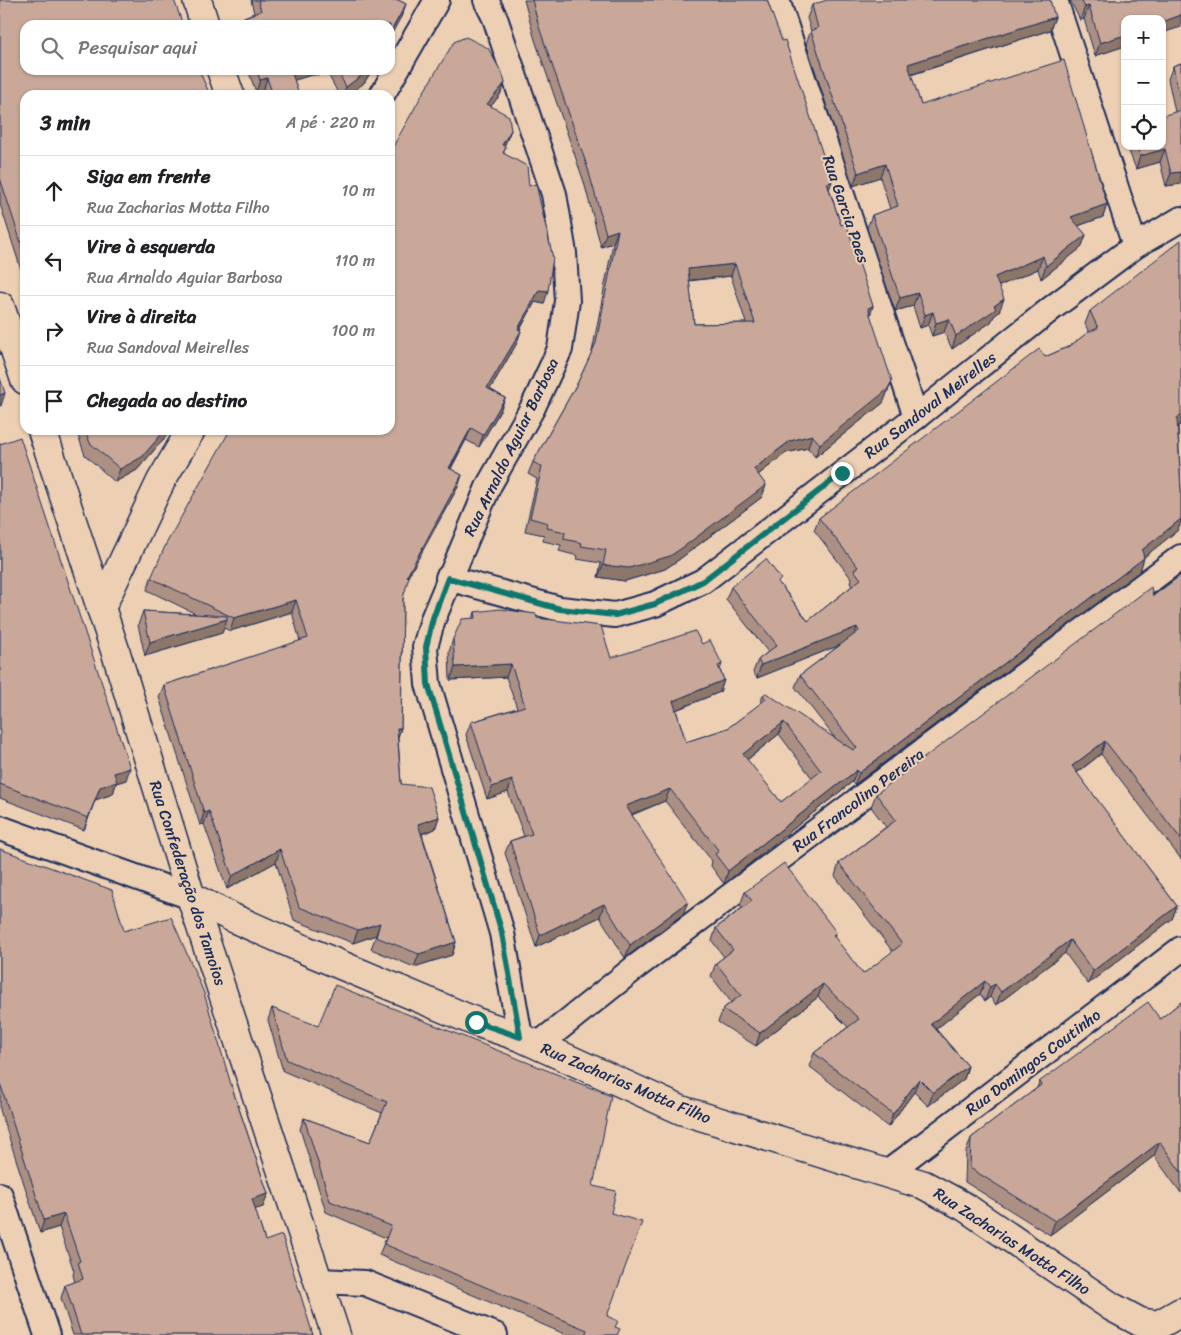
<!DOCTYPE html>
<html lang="pt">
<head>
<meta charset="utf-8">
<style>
	:root { --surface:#fff; --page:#f2f2f2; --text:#202124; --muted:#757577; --line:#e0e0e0 }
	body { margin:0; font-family:Sriracha,sans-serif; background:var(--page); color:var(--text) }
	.controls { position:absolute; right:15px; top:15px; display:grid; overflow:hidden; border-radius:10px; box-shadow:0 1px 4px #0004 }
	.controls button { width:45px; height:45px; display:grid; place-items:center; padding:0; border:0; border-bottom:1px solid var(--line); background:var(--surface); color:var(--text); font:25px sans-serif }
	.stop { position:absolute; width:15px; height:15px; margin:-11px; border:4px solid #0f766e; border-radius:50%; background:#fff }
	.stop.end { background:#0f766e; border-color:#fff; box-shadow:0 1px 5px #0008 }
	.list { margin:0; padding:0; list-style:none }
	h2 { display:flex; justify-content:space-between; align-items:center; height:65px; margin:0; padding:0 20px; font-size:21px }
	h2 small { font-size:16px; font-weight:400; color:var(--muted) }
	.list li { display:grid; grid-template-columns:32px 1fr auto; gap:15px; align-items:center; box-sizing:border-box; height:70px; padding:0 20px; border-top:1px solid var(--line) }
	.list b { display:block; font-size:19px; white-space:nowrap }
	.list p { margin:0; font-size:16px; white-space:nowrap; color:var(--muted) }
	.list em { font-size:16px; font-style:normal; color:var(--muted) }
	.icon { flex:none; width:28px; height:28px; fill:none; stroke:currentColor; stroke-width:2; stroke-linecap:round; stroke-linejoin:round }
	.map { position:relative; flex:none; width:1181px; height:1335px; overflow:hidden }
	.search { position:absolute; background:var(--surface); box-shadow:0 1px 4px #0004; left:20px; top:20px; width:375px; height:55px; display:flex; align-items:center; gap:12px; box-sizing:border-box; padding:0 18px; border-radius:15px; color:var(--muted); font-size:19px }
	.panel { position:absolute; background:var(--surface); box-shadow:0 1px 4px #0004; left:20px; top:90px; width:375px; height:345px; border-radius:15px }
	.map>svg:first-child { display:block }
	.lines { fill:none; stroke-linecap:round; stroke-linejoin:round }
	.street-casing { stroke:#1b2f5e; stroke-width:28 }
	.secondary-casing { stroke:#1b2f5e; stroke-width:31 }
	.street { stroke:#edcfb3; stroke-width:24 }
	.secondary { stroke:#edcfb3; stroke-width:28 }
	.wall { fill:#ad9084; stroke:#1b2f5e; fill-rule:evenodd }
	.shaded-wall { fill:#8d766b; stroke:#1b2f5e }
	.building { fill:#c9a899; stroke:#1b2f5e; fill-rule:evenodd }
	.route { stroke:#0f766e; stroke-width:6 }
	.labels { text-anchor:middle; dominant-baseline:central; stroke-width:4; stroke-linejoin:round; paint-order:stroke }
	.street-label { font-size:16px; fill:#1b2f5e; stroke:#edcfb3 }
</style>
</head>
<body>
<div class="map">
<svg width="1181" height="1335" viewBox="0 0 1181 1335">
	<rect width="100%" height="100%" fill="#edcfb3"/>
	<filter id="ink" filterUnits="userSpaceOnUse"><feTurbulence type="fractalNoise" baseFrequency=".02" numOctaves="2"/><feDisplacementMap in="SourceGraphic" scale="10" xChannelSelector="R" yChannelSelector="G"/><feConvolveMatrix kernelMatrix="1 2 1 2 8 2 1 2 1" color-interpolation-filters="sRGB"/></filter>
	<g filter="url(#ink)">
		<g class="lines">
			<g class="street-casing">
				<g id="street">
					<path d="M486,0L495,18L554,194L564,253L567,301L560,349L533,407L489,485L433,619L425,647L428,684L502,933L520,1037"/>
					<path d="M777,0L916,417"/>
					<path d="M1055,0L1135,246"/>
					<path d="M382,95L437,0"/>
					<path d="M448,578L560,609L615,615L655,604L703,581L916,417L1052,308L1135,246L1181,219"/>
					<path d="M0,828L191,897"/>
					<path d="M538,1045L637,966L1181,557"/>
					<path d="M886,1174L1181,949"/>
					<path d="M0,1195L47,1335"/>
					<path d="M318,1281L365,1283L495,1335"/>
				</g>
			</g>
			<g class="secondary-casing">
				<g id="secondary">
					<path d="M197,0L205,25"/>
					<path d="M221,70L230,95"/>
					<path d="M0,306L25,380"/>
					<path d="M42,430L116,653L191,897L336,1335"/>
					<path d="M101,608L161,481L191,430"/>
					<path d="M191,897L233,918L310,952L476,1022L520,1037L681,1110L924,1185L965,1207L1112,1307L1140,1322L1158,1325L1181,1312"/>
				</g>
			</g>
			<use href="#street" class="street"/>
			<use href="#secondary" class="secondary"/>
		</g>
		<g class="wall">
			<path d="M0,0L25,25V282L0,204Z"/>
			<path d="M251,0H398L406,4L401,17L390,25H241L244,17L254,13Z"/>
			<path d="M524,0H767L841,225L873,306L870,315L887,393L883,403L815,457L808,448L786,453L758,475L766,485L762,497L677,561L665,569L625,581L598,577L601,563L577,559L578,556L559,551L561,545L543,541L544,535L525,531L537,479L528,474L533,462L578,382L592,352L613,243L601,247L584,182L535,40ZM731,276L746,323L694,324L689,281Z"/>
			<path d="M1070,0H1181L1125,19V46L1095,56L1084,19L1080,20Z"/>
			<path d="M812,5L1055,17L1050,30L911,75L921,105L1107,204L1103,217L1078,226L1086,235L1081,248L1041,279L1038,269L999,286V312L994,316L991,322L952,349L944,332L932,336L928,325L920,328L913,306L895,311L867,228L872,215L890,209L880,177L853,186L806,43L811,31L807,18Z"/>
			<path d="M1181,63V184L1166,186L1160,162L1136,169L1127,146H1162L1175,112L1168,79L1173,66Z"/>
			<path d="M248,70H372L364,83L348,95H339L328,74L311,75L294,80L299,95H264L263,91L256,92Z"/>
			<path d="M505,83L500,95L491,106L511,130L504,146V153L529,186L544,304L535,302L520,330L517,343L490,389L505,398L500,411L479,447L466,440L451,469L462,475L458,487L408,576L403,598L401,728L398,737L401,784L439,817L435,829L422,834L456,942L452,955L414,967L371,949L376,935L353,943L294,920L276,862L227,889L204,824L200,825L159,697L164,685L300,641L292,612L230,631L224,628L222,633L145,656L138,625L143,611L196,614L147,590L151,578L390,430V152Z"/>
			<path d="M1090,311L1181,424L1178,426L1181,491V522L1178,530L1144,557L1140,571L854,785L852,782L724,884L711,866L712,861L665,801L632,815L683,914L625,958L600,917L536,947L505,853L510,841L524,836L508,792L487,799L466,735L471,722L517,708L506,677L450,680L449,652L453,639L473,619L475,612L537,618L611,658L702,644L722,664L720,670L724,680L720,692L676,710L686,742L728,728L760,704L763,695L835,738L795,687L800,675L840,645L757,678L753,672L758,660L768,652L726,599L731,587L780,584L808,621L852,586L850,583L851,578L814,530L819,518L1045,357L1070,346L1089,332L1085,324ZM779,734L812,778L781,802L747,760Z"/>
			<path d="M76,430H169L167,435L137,470L115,482L85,455Z"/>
			<path d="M0,444L126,780L116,783L113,794L95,800L84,830L0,798Z"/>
			<path d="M1181,575V859L1101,754L1077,773L1177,906L1172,919L1088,984L1065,953L996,1005L990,997L985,1001L980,994L936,1029L968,1066L964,1079L928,1106L914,1092L888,1127L809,1066L814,1053L848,1027L818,997L756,1046L718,1022L723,1009L731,1002L711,976L716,963L724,957L712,941L716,928L742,908L740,905L745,892L836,932L834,937L863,974L893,952L835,876L839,863L886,827L871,807L876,794L1153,596Z"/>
			<path d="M0,849L124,931L233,1091L268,1194L263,1207L255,1209L265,1241L313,1335H73L61,1298L65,1285L75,1282L73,1275L74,1271L59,1227L40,1233L0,1110Z"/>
			<path d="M1181,1002V1193L1154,1156L1050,1235L965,1182L966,1152L971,1138L1037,1088L1039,1082L1160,1019Z"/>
			<path d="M272,1008L593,1186L611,1213L607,1316L615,1327L617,1335H567L379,1255L386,1238L326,1212L300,1129L304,1118L370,1142L382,1113L283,1071L268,1020Z"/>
		</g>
		<g class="shaded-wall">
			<path d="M406,4L401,17L390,37V33Z"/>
			<path d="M1089,6L1084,19L1080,20L1085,7Z"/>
			<path d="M1181,15V27L1162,33V22Z"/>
			<path d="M1055,17L1050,30L903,77L908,64Z"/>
			<path d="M1125,35V46L1095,56L1100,43Z"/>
			<path d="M291,70H330L328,74L311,75L286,83Z"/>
			<path d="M369,70H372L364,83L348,95H343L346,87Z"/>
			<path d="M267,78L263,91L256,92L260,80Z"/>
			<path d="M505,83L500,95L483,116L487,104Z"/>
			<path d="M511,130L506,142L498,158L502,145Z"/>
			<path d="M1165,149L1160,162L1136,169L1140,156Z"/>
			<path d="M885,164L880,177L853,186L858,173Z"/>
			<path d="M1181,172V184L1166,186L1171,173Z"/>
			<path d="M832,182L827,194V183Z"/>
			<path d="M1107,204L1103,217L1066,230L1071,217Z"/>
			<path d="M618,230L613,243L601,247L606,234Z"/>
			<path d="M1086,235L1081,248L1041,279L1046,266Z"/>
			<path d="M1043,256L1038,269L990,290L995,277Z"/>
			<path d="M735,264L731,276L683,281L688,269Z"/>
			<path d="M539,290L548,291L544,304L535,302L513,341L518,329Z"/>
			<path d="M918,293L913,306L895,311L900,298Z"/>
			<path d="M1004,299L999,312L994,316L991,322L952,349L956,336L994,306Z"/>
			<path d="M873,306L869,319L868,308Z"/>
			<path d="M933,312L928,325L920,328L925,315Z"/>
			<path d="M949,319L944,332L932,336L936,323Z"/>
			<path d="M521,331L517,343L483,401L487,388Z"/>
			<path d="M892,381L883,403L815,457L820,444Z"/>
			<path d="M5,393L1,406H0V395Z"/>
			<path d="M505,398L500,411L479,447L483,435Z"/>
			<path d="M1181,415V424L1173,430L1177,418Z"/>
			<path d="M471,428L466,440L444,480L449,468Z"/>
			<path d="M165,430H169L167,435L137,470L115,482L120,469Z"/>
			<path d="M812,435L808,448L786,453L749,482L754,469L790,441Z"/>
			<path d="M462,475L458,487L402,588L407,576Z"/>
			<path d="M766,485L762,497L677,561L665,569L625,581L598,577L603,565Z"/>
			<path d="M1181,519V522L1178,530L1138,562L1142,550Z"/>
			<path d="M1144,558L1140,571L854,785L859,773Z"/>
			<path d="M296,600L292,612L230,631L234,618Z"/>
			<path d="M227,619L222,633L145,656L150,642Z"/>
			<path d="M857,627L853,640L757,678L761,665Z"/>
			<path d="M511,664L506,677L450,680L455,667Z"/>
			<path d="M724,680L720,692L668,713L673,701Z"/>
			<path d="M784,722L779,734L738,767L743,754Z"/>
			<path d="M397,728H401L397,740Z"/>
			<path d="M1105,741L1101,754L1067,780L1072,766Z"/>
			<path d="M130,768L126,780L116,783L113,794L95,800L84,830L100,787L114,773Z"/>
			<path d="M857,770L852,782L724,884L728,871Z"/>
			<path d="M512,780L508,792L487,799L492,787Z"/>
			<path d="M670,789L665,801L622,818L626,806Z"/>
			<path d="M209,811L204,824L200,825L204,813Z"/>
			<path d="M439,817L435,829L414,836L418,824Z"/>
			<path d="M280,849L276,862L227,889L232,876Z"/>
			<path d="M688,902L683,914L625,958L630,945Z"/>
			<path d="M604,904L600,917L536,947L540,935Z"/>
			<path d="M1177,906L1172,919L1088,984L1093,971Z"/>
			<path d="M380,923L376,935L353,943L358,930Z"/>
			<path d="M1070,940L1065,953L996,1005L1001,992Z"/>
			<path d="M456,942L452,955L414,967L419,954Z"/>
			<path d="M985,981L980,994L926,1037L931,1024Z"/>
			<path d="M823,984L818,997L756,1046L760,1033Z"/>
			<path d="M995,984L990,997L985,1001L990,987Z"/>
			<path d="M968,1066L964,1079L928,1106L933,1093Z"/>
			<path d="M919,1079L914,1092L888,1127L893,1114Z"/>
			<path d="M1160,1142L1154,1156L1050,1235L1055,1221Z"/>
			<path d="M268,1194L263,1207L247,1212L252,1199Z"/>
			<path d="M64,1214L59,1227L40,1233L44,1220Z"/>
		</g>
		<g class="building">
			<path d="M0,0H174L183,25H25V70H199L210,95H25V255L0,178Z"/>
			<path d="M258,0H398L406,4L390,33V25H246L244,17L261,11Z"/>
			<path d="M532,0H767L782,41L785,40L832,182L827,183L841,225L846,223L873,306L868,308L892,381L887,390L820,444L812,435L790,441L773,454L754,469L766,485L682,548L670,556L629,568L603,565L606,550L581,546L582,543L564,539L565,532L547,528L548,523L530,518L542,467L533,462L578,382L596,343L618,230L606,234L588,169L539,27ZM735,264L755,323L694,324L688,269Z"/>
			<path d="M827,0H1050L1055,17L908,64L921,105L1064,60L1107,204L1071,217L1086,235L1046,266L1043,256L995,277L1004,299L994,306L996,309L956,336L949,319L936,323L933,312L925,315L918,293L900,298L872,215L898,206L885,164L858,173L811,31L818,28L812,5Z"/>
			<path d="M1081,0H1181V15L1162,22V19H1125V35L1100,43L1089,6L1085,7Z"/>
			<path d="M466,37L488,48L503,75L505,83L487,104L509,116L511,130L502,145L506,147L503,153L527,166L529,186L536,184L553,258L548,291L539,290L518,329L521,331L487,388L505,398L483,435L471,428L449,468L462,475L407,576L409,577L403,598L401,728H397L401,784L429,787L439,817L418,824L456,942L419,954L376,937L380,923L358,930L299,907L280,849L232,876L209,811L204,813L164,685L308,638L296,600L234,618L151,578L166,544L230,430H390V152L423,93L454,42Z"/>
			<path d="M1181,63V103L1173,66Z"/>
			<path d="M257,70H291L299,95H273L267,78L260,80Z"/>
			<path d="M337,70H369L346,87Z"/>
			<path d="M1181,110V172L1171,173L1165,149L1140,156L1137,146H1162V116Z"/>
			<path d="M1181,240V415L1177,418L1181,491V519L1142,550L1144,558L859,773L857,770L728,871L715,854L719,851L670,789L626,806L688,902L630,945L604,904L540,935L510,841L532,834L512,780L492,787L471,722L525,706L511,664L455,667L453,639L462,619L476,618L475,612L500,609L536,614L537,618L601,626L611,658L695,631L702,644L710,640L722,664L718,666L724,680L673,701L686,742L728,728L766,699L763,695L766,693L853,750L857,748L800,675L859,631L857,627L761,665L758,660L777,645L731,587L766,559L781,579L778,582L808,621L861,579L854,570L858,567L819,518L1039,349L1045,357L1070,346L1087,333L1098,328L1090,311ZM784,722L821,771L781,802L743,754Z"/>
			<path d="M0,378L5,393L0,395Z"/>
			<path d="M85,430H165L142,457L120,469L90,443Z"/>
			<path d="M20,437L130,768L114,773L117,782L100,787L88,818L0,784V444Z"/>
			<path d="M1181,575V839L1105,741L1072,766L1177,906L1093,971L1070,940L1001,992L995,984L990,987L985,981L931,1024L968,1066L933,1093L919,1079L893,1114L814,1053L859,1019L823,984L760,1033L723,1009L741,995L716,963L733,950L716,928L752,901L745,892L784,863L836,932L833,935L863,974L902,944L839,863L896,820L876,794L1151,587L1153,596Z"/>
			<path d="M143,611L227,616V619L150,642Z"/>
			<path d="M0,849L112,890L124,931L171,917L204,993L233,1091L268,1194L252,1199L265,1241L282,1235L313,1335H81L65,1285L83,1279L78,1262L80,1261L64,1214L44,1220L0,1083Z"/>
			<path d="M335,985L611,1096L593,1186L616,1191L611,1213L642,1222L607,1316L618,1321L615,1327L620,1329L617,1335H585L587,1330L384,1244L391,1226L330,1201L304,1118L370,1142L387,1102L287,1060L272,1008L318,1026Z"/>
			<path d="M1148,1002L1160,1019L1181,1002V1172L1160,1142L1055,1221L970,1168L971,1138L1041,1085L1039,1082Z"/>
		</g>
	</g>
	<g class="lines" filter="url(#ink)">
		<path class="route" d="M476,1022L520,1037L502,933L428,684L426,647L433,618L448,578L560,609L615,615L655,604L703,581L842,473"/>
	</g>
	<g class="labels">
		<g class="street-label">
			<text transform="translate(846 209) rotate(71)">Rua Garcia Paes</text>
			<text transform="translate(930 405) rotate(-38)">Rua Sandoval Meirelles</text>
			<text transform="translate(511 447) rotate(-64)">Rua Arnaldo Aguiar Barbosa</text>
			<text transform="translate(858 800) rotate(-37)">Rua Francolino Pereira</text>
			<text transform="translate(188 883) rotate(72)">Rua Confederação dos Tamoios</text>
			<text transform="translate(1033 1062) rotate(-37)">Rua Domingos Coutinho</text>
			<text transform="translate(626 1083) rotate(23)">Rua Zacharias Motta Filho</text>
			<text transform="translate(1012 1241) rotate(33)">Rua Zacharias Motta Filho</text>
		</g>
	</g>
</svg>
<div class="controls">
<button>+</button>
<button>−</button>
<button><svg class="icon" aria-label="locate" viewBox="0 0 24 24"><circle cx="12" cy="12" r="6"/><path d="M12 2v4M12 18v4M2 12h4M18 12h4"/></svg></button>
</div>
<div class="stop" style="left:476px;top:1022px"></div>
<div class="stop end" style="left:842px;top:473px"></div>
<div class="search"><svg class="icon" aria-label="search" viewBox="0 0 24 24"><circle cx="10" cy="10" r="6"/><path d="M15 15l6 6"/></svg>Pesquisar aqui</div>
<section class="panel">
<h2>3 min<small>A pé · 220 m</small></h2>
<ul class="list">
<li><svg class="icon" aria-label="ahead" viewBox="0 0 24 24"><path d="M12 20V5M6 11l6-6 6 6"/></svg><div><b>Siga em frente</b><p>Rua Zacharias Motta Filho</p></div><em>10 m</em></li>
<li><svg class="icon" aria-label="left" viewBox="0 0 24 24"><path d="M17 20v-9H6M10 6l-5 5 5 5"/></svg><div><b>Vire à esquerda</b><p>Rua Arnaldo Aguiar Barbosa</p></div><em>110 m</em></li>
<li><svg class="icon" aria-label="right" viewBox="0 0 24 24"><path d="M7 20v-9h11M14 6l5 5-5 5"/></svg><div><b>Vire à direita</b><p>Rua Sandoval Meirelles</p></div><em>100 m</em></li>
<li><svg class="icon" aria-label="arrive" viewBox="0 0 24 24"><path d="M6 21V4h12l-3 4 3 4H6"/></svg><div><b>Chegada ao destino</b></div></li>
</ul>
</section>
</div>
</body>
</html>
